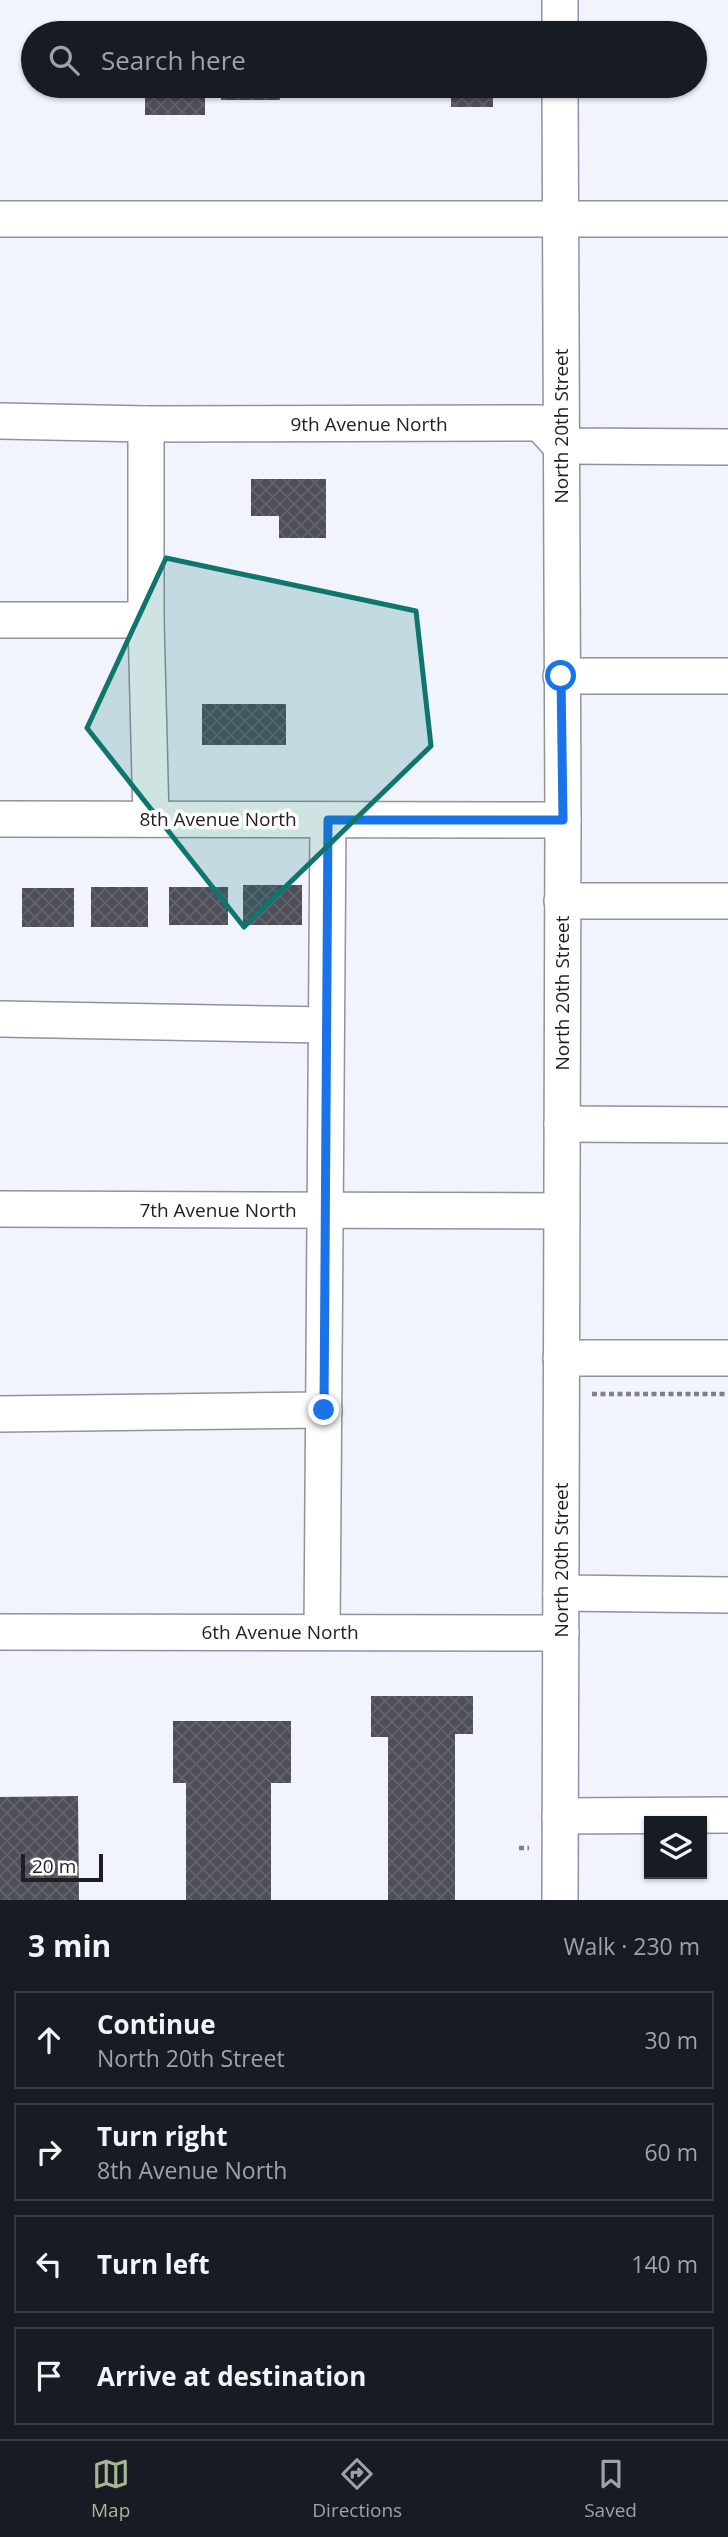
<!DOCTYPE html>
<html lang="en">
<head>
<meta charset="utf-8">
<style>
	:root { --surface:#171b24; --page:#20242c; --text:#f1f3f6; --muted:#9ea1a6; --line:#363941; --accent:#a8b593 }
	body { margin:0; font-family:"Open Sans",sans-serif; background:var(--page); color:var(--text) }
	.controls { position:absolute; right:21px; bottom:21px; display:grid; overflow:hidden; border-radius:0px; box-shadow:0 2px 5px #0004 }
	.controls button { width:63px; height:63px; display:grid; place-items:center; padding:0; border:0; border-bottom:2px solid var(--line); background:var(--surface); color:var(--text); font:35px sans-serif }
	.scale { position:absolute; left:21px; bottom:18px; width:82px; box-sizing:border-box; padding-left:7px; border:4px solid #1f1f23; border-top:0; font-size:19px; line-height:24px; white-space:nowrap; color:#1f1f23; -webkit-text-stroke:5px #fff; paint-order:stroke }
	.stop { position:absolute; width:21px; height:21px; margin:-16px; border:5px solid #1a73e8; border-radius:50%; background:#fff }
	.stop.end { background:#1a73e8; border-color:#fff; box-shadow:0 2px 7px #0008 }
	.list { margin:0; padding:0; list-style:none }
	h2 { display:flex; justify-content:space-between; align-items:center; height:91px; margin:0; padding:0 28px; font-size:30px }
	h2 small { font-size:23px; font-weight:400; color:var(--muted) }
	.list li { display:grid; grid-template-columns:46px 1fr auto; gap:21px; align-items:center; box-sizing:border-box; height:98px; margin:0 14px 14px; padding:0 14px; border:2px solid var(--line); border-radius:0px }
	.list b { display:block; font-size:26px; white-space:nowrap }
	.list p { margin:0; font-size:23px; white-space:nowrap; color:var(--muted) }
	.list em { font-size:23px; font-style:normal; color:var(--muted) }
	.icon { flex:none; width:38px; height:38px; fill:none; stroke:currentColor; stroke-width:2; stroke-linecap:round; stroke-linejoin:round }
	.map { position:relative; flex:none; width:728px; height:1900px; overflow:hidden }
	.search { position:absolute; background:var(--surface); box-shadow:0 2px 5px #0004; left:21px; right:21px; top:21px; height:77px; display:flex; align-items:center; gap:18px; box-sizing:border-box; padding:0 24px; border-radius:38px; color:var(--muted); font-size:26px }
	.sheet { height:539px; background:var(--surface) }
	nav { display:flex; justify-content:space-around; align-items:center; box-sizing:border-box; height:98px; border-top:2px solid var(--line); background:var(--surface); font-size:19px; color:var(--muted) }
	nav a { display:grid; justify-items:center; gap:4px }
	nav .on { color:var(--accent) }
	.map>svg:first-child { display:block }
	.building { fill:url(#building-cross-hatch) }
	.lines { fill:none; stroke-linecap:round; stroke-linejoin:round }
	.minor-casing { stroke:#91939c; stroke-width:38 }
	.path { stroke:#808188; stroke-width:4.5; stroke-dasharray:5 3.5; stroke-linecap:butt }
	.minor { stroke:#fff; stroke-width:35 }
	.route { stroke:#1a73e8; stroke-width:9 }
	.marked { fill:#0f766e; fill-opacity:0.2; stroke:#0f766e; stroke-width:5; stroke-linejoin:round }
	.labels { text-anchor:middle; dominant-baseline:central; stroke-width:7; stroke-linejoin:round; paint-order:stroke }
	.street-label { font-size:19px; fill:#1f1f23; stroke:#fff }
</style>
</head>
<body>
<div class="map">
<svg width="728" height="1900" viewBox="0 0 728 1900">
	<defs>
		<pattern id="building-cross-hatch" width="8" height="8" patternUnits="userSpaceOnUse" patternTransform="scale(1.75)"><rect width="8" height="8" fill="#4d4e57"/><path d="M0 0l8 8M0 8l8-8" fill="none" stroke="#63646b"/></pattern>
	</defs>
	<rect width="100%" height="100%" fill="#f1f3fd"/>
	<g class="building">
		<rect x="145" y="86" width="60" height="29"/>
		<rect x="221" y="86" width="59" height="14"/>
		<rect x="451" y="86" width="42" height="21"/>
		<path d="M251,479H326V538H279V516H251Z"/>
		<rect x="202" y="704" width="84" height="41"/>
		<rect x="243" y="885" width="59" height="40"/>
		<rect x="91" y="887" width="57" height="40"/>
		<rect x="169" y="887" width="59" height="38"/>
		<rect x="22" y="888" width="52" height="39"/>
		<path d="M371,1696H473V1734H455V1900H388V1737H371Z"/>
		<path d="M173,1721H291V1783H271V1900H186V1783H173Z"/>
		<path d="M78,1796L79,1900H0V1797Z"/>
	</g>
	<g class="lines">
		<g class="minor-casing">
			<g id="minor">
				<path d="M560,33V0"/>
				<path d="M0,219H728"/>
				<path d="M0,421L146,424L540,423L561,446L728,447"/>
				<path d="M0,620H146V424"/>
				<path d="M146,620L151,819"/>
				<path d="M561,676H728"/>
				<path d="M0,819L563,820"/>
				<path d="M562,901H728"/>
				<path d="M0,1019L326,1025"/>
				<path d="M562,1124L728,1125"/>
				<path d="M0,1209L561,1211"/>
				<path d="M561,1358H728"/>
				<path d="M0,1414L324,1410"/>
				<path d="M561,1593L728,1595"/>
				<path d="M0,1632L561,1633"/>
				<path d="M322,1632L328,820"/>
				<path d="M560,1816L728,1815"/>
				<path d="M560,1900L563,820L560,86"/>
			</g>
		</g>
		<g class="path">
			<path d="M592,1394H728"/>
			<path d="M519,1848H529"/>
		</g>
		<use href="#minor" class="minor"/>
	</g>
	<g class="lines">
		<path class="route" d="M324,1410L328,820H563L561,676"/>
	</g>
	<path class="marked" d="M166,558L416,611L431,746L244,927L87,728Z"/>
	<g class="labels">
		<g class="street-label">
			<text x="369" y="424">9th Avenue North</text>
			<text transform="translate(561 426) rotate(-90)">North 20th Street</text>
			<text x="218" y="819">8th Avenue North</text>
			<text transform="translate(562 993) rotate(-90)">North 20th Street</text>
			<text x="218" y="1210">7th Avenue North</text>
			<text transform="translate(561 1560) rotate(-90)">North 20th Street</text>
			<text x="280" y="1632">6th Avenue North</text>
		</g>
	</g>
</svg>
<div class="controls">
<button><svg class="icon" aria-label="layers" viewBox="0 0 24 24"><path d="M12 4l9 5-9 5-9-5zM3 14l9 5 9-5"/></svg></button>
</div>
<div class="scale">20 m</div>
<div class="stop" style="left:561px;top:676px"></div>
<div class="stop end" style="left:324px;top:1410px"></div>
<div class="search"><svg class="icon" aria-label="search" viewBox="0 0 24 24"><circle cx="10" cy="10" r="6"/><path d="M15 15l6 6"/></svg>Search here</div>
</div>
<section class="sheet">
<h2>3 min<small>Walk · 230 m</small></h2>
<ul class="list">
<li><svg class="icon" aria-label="ahead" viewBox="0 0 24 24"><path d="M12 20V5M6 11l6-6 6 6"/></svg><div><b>Continue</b><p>North 20th Street</p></div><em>30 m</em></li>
<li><svg class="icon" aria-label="right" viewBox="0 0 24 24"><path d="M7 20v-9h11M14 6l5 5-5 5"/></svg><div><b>Turn right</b><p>8th Avenue North</p></div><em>60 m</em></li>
<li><svg class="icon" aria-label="left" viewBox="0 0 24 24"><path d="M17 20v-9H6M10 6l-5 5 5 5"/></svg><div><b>Turn left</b></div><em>140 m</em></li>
<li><svg class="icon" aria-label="arrive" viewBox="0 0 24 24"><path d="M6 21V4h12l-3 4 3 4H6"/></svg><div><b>Arrive at destination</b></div></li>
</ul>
</section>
<nav>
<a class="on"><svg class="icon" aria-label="map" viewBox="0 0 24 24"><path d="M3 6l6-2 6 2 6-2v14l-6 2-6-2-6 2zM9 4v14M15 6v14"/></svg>Map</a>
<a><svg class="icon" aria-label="directions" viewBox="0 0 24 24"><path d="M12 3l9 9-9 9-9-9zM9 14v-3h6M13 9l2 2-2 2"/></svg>Directions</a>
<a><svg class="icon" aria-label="saved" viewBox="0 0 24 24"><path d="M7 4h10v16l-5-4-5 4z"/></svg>Saved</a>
</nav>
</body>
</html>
